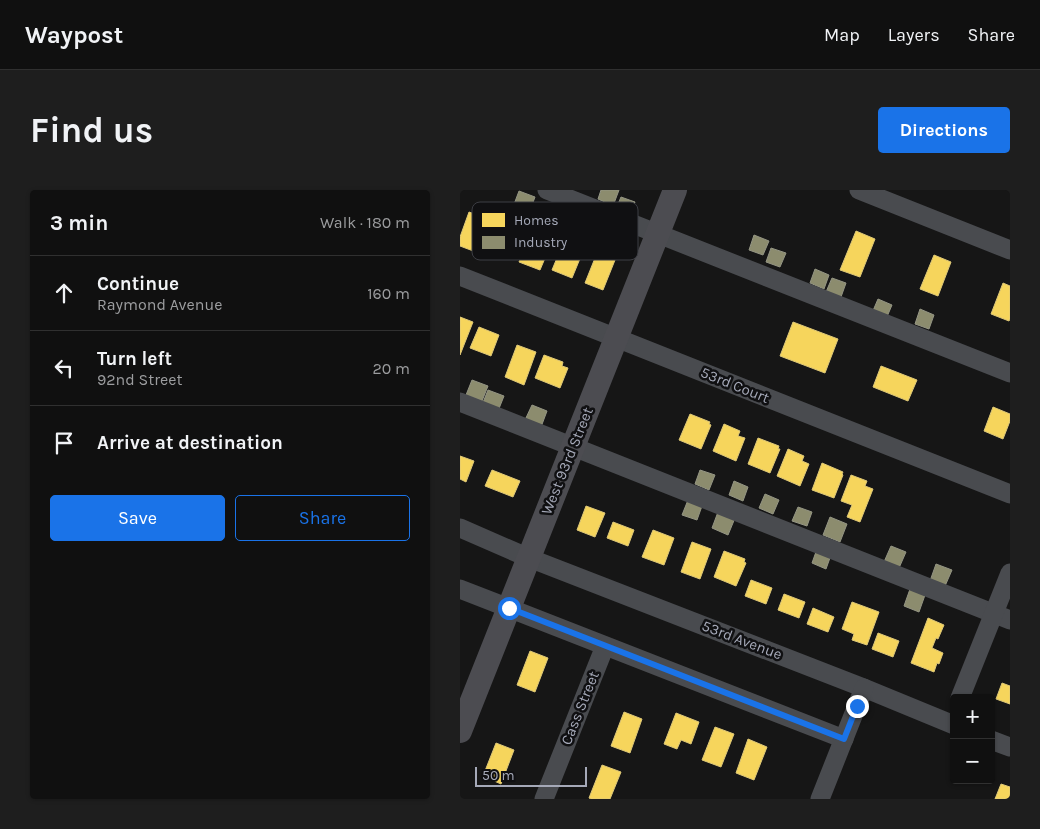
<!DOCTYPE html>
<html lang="en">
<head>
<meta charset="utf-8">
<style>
	:root { --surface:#101010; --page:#1e1e1e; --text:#f1f3f6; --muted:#9c9d9f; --line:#303030; --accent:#1a73e8 }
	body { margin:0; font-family:Karla,sans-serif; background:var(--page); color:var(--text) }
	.controls { position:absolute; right:15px; bottom:15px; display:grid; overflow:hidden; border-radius:5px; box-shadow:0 1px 4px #0004 }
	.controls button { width:45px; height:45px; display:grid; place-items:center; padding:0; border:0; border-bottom:1px solid var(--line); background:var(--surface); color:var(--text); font:25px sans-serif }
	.scale { position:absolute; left:15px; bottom:12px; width:112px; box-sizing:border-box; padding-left:5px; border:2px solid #a5a9b8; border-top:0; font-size:14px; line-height:18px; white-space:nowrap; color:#a5a9b8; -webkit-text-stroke:4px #101012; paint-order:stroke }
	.stop { position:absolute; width:15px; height:15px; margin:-11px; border:4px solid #1a73e8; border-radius:50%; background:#fff }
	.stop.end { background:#1a73e8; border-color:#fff; box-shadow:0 1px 5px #0008 }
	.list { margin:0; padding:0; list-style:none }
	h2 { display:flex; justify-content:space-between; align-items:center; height:65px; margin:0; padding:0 20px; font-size:21px }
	h2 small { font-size:16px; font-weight:400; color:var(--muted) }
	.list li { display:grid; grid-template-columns:32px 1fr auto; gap:15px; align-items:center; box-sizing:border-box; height:75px; padding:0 20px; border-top:1px solid var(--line) }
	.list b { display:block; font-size:19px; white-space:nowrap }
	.list p { margin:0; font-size:16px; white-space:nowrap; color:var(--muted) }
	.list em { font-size:16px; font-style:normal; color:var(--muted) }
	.actions { display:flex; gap:10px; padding:15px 20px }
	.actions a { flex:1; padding:11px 0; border:1px solid var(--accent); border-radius:5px; text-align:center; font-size:18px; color:var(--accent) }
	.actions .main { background:var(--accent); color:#fff }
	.icon { flex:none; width:28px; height:28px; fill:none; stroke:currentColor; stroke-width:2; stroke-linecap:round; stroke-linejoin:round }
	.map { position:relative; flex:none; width:550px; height:609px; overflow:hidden; border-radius:5px }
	header { display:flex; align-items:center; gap:30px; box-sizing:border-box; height:70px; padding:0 25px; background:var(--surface); border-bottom:1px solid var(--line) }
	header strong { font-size:24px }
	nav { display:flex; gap:28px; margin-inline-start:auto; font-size:18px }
	.intro { display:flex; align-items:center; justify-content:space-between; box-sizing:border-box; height:120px; padding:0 30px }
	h1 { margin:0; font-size:35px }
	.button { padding:12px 22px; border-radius:5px; background:var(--accent); color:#fff; font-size:18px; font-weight:700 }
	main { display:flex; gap:30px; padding:0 30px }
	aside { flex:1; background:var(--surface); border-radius:5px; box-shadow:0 1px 4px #0004 }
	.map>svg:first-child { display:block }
	.homes { fill:#f6d55c; stroke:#dec878 }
	.industry { fill:#8c8c6e; stroke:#949584 }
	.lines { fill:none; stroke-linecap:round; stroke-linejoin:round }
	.minor { stroke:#494b4f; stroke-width:19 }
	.major { stroke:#4c4c51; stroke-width:24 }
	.route { stroke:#1a73e8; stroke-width:6 }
	.labels { text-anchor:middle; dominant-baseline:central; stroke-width:5; stroke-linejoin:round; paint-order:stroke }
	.street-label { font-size:15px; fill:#a5a9b8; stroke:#101012 }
	.key { fill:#101012; stroke:#3d3e44; stroke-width:1 }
	.key-label { font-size:14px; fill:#a5a9b8 }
</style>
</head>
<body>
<header>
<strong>Waypost</strong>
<nav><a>Map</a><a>Layers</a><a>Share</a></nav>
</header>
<div class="intro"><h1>Find us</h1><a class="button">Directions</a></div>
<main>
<aside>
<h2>3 min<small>Walk · 180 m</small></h2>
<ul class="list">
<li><svg class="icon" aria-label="ahead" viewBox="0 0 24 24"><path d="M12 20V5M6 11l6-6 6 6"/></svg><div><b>Continue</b><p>Raymond Avenue</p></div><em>160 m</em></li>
<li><svg class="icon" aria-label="left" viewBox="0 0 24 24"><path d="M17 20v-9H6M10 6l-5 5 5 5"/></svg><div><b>Turn left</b><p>92nd Street</p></div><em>20 m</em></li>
<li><svg class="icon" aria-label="arrive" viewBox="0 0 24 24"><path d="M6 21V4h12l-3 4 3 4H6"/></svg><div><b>Arrive at destination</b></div></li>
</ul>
<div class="actions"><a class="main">Save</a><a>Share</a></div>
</aside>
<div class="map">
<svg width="550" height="609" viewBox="0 0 550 609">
	<rect width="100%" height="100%" fill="#161616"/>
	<g class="homes">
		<path d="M9,22L29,29L16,62L0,56V47Z"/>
		<path d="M396,41L415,49L400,87L380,80Z"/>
		<path d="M106,46L126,54L112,88L92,80Z"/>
		<path d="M67,52L88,61L80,80L59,72Z"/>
		<path d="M137,63L155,70L143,100L125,93Z"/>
		<path d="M474,65L491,72L478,106L460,99Z"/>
		<path d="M543,93L550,96V129L549,131L531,124Z"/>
		<path d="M0,127L13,132L0,165Z"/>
		<path d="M333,132L378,149L365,183L320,166Z"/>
		<path d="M19,137L39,145L31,166L10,158Z"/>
		<path d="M57,155L76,162L64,195L45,187Z"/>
		<path d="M84,165L103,172L102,176L108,178L100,198L75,188Z"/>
		<path d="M421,176L457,190L448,211L413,197Z"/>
		<path d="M533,217L550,224V231L543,249L524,241Z"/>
		<path d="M230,224L250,232L249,234L251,235L241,259L219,250Z"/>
		<path d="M264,234L280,241L278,246L285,248L276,271L253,261Z"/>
		<path d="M298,248L319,256L318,259H320L310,283L288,274Z"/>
		<path d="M328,259L344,266L342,271L349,274L340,296L317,286Z"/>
		<path d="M0,266L14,271L6,292L0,289Z"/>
		<path d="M362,273L383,282L382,284L383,285L374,308L352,300Z"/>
		<path d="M32,280L60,291L53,307L25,296Z"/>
		<path d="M391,285L407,291L405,296L413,299L400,332L387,327L392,315L381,311Z"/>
		<path d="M126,316L145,323L135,347L117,340Z"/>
		<path d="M153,332L174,340L168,356L147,348Z"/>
		<path d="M193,340L214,348L204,375L182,367Z"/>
		<path d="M232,352L251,359L240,389L221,382Z"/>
		<path d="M264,361L285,369L284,372L286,373L276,396L254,387Z"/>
		<path d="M291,390L312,398L306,414L285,406Z"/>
		<path d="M324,404L345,412L339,428L318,420Z"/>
		<path d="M392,412L419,422L407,455L392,450L394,444L382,439Z"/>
		<path d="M353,418L374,427L368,442L347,434Z"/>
		<path d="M468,428L484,435L478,449L476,448L472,458L483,463L479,474L477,473L474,482L451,473Z"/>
		<path d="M418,443L439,451L433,467L412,459Z"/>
		<path d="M70,461L88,468L75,502L57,495Z"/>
		<path d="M542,493L550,496V514L536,509Z"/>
		<path d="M164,522L182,529L170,563L151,556Z"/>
		<path d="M216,523L239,532L231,554L221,550L217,559L204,554Z"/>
		<path d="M255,537L274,544L261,577L242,570Z"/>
		<path d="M288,549L307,557L294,590L276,583Z"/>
		<path d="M36,553L54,560L41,594L23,586Z"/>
		<path d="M142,575L161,582L150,609H131L129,608Z"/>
		<path d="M541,594L550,597V609H535Z"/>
	</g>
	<g class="industry">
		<path d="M141,0H159L153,16L138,9Z"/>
		<path d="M59,1L75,7L69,23L53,17Z"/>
		<path d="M161,7L175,12L170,25L156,19Z"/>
		<path d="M93,11L108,17L102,33L87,27Z"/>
		<path d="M294,45L309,51L303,65L289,60Z"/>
		<path d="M311,58L326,63L320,77L306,72Z"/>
		<path d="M355,79L369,85L364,99L350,93Z"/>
		<path d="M372,88L386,93L381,107L366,102Z"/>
		<path d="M418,109L432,115L426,129L412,123Z"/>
		<path d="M460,119L474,125L469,139L455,134Z"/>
		<path d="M12,190L28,196L22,211L6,205Z"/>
		<path d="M28,200L44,206L38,221L22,215Z"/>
		<path d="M72,215L87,221L81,237L65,230Z"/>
		<path d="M240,280L255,285L249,300L235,294Z"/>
		<path d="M274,291L288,297L283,311L269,305Z"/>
		<path d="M305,304L319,310L313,324L299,318Z"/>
		<path d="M228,310L242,316L237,330L222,325Z"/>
		<path d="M338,317L352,322L347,336L332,331Z"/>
		<path d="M258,322L275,328L268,345L252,338Z"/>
		<path d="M370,327L387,334L380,352L363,345Z"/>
		<path d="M431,356L446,362L439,378L424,372Z"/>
		<path d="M357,359L371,365L366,379L352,373Z"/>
		<path d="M476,374L492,380L485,396L470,391Z"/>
		<path d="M450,399L465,405L459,422L444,416Z"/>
	</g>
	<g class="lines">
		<g class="minor">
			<path d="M87,0L550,183"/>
			<path d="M399,0L550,60"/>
			<path d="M0,86L550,304"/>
			<path d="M0,212L550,430"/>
			<path d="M0,338L69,368L404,498L494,535"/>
			<path d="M0,399L384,549"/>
			<path d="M500,508L550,383"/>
			<path d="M531,550L550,557"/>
			<path d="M84,609L145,456"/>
			<path d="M360,609L404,498"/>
		</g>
		<path class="major" d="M0,541L215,0"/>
	</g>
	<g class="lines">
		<path class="route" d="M49,418L384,549L397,516"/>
	</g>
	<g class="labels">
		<g class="street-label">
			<text transform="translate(275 195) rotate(22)">53rd Court</text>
			<text transform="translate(107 271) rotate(-68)">West 93rd Street</text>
			<text transform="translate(282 450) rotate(21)">53rd Avenue</text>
			<text transform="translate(120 518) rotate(-68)">Cass Street</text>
		</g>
	</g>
	<rect x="12" y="12" width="166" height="58" rx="8" class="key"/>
	<rect x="22" y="23" width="23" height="14" fill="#f6d55c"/>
	<rect x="22" y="46" width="23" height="13" fill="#8c8c6e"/>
	<g class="key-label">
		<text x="54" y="35">Homes</text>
		<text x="54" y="57">Industry</text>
	</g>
</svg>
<div class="controls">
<button>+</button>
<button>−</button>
</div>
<div class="scale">50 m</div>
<div class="stop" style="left:49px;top:418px"></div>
<div class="stop end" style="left:397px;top:516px"></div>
</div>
</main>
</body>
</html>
